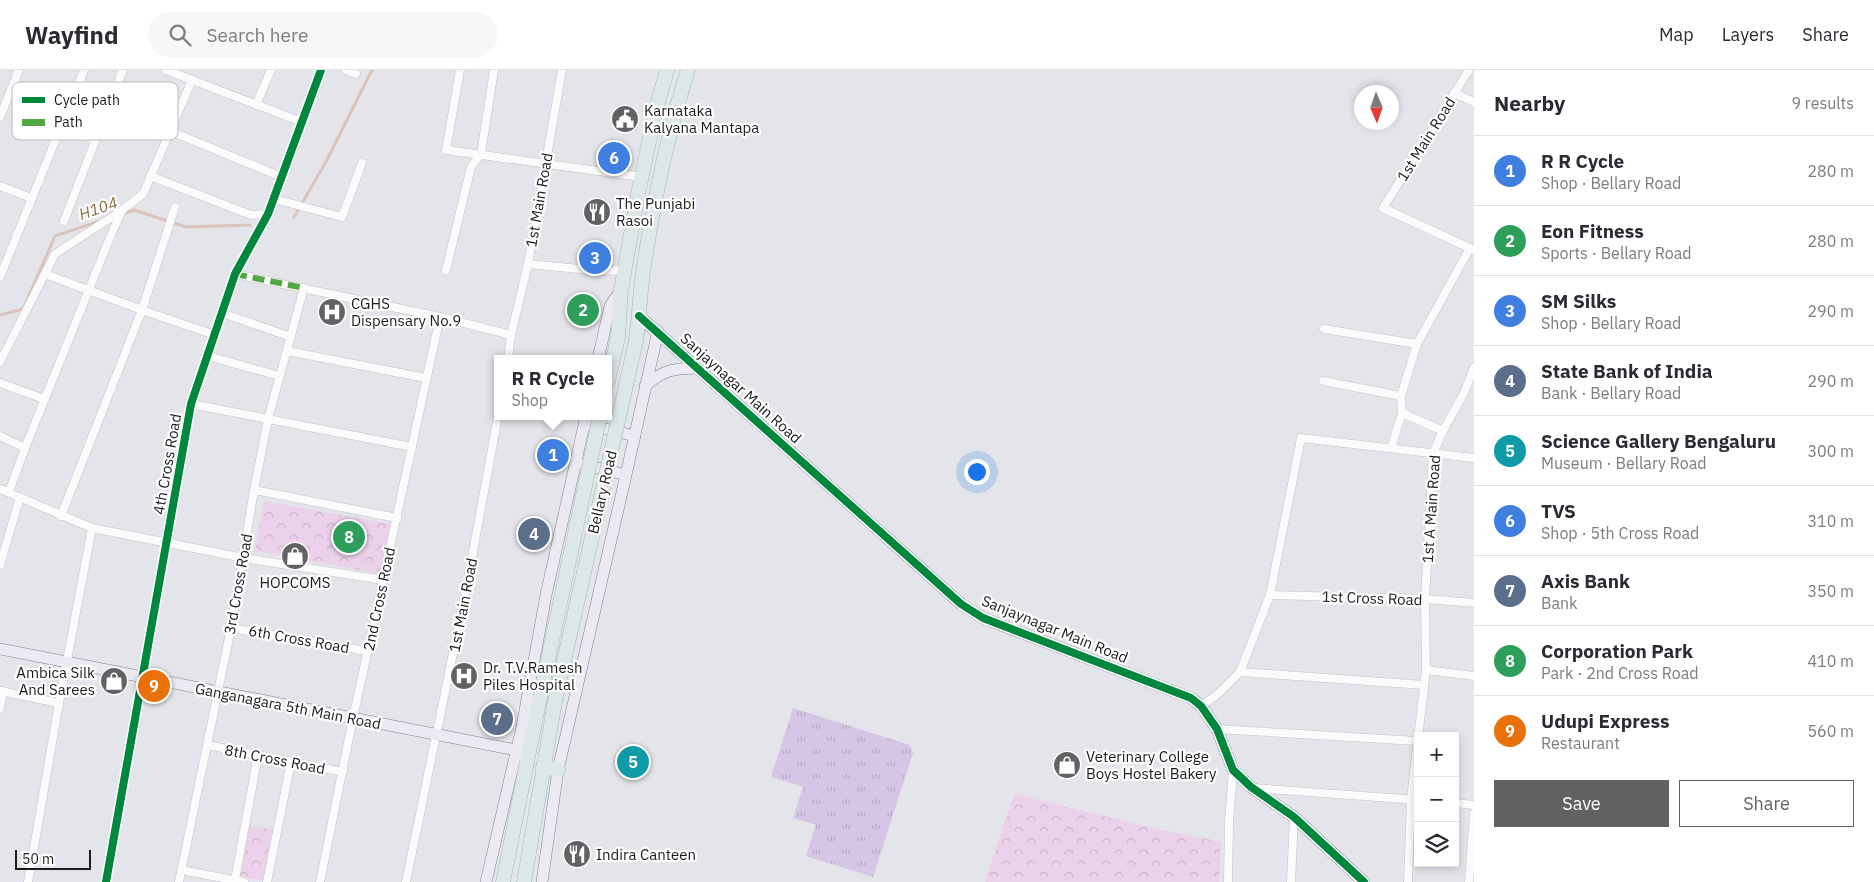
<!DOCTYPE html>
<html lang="en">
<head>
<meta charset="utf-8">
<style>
	:root { --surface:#fff; --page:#f7f7f7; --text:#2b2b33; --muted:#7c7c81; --line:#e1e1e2; --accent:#616263 }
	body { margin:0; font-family:"IBM Plex Sans",sans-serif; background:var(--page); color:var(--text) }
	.controls { position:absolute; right:15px; bottom:15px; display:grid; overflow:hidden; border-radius:0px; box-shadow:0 2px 8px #0003 }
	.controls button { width:45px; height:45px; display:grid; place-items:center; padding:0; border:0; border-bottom:1px solid var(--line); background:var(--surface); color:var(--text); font:25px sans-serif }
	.compass { position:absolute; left:1354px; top:15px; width:45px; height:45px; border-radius:50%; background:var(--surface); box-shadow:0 2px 8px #0003; rotate:178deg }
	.scale { position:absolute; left:15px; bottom:12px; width:76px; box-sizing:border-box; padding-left:5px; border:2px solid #1b1b1b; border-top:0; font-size:14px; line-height:18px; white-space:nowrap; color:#1b1b1b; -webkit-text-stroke:4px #fff; paint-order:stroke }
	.you { position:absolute; left:976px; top:401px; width:18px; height:18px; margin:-12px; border:4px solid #fff; border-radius:50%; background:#1a73e8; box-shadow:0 0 0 8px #1a73e833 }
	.badge { display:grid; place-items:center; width:32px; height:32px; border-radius:50%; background:var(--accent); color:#fff; font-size:16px; font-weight:700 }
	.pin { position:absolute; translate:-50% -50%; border:2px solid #fff; box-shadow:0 1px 5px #0006 }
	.popup { position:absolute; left:494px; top:285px; width:118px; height:65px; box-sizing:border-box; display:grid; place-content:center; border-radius:0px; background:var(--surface); filter:drop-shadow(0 1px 4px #0005); font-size:16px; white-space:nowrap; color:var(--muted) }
	.popup b { font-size:19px; color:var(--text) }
	.popup::after { content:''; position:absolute; left:50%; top:100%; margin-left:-10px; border:10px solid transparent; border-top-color:var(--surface) }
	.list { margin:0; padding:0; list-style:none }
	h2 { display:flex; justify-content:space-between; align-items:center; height:65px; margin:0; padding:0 20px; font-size:21px }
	h2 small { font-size:16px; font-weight:400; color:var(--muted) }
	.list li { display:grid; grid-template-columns:32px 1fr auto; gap:15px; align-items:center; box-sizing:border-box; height:70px; padding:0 20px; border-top:1px solid var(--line) }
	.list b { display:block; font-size:19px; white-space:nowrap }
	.list p { margin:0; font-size:16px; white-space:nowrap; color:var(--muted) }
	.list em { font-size:16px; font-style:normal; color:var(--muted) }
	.actions { display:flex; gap:10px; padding:15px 20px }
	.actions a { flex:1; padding:11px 0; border:1px solid var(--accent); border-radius:0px; text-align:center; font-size:18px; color:var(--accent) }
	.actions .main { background:var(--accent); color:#fff }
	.icon { flex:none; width:28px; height:28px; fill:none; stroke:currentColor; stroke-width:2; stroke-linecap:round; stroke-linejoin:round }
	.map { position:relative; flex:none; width:1474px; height:812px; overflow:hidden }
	header { display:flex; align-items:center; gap:30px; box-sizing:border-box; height:70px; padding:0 25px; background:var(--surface); border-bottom:1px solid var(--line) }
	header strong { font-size:24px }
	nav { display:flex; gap:28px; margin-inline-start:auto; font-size:18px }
	.search { width:350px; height:45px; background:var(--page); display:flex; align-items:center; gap:12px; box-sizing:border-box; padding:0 18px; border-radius:28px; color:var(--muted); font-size:19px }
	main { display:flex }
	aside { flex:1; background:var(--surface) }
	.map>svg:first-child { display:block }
	.grass { fill:url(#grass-tufts) }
	.park { fill:url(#park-crowns) }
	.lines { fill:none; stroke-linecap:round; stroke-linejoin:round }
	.stream { stroke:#dac3ba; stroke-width:3 }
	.street-casing { stroke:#c3c3c5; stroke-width:9 }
	.secondary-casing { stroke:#827f92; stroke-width:12 }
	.highway-casing { stroke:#9dbab5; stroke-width:15 }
	.street { stroke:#fbfbfc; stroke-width:8 }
	.secondary { stroke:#ebe9f2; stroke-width:11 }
	.highway { stroke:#dde7e7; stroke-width:14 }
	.highway-bridge-casing { stroke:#9dbab5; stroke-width:15; stroke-linecap:butt }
	.highway-bridge { stroke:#dde7e7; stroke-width:14 }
	.quiet { stroke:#52a943; stroke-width:6; stroke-dasharray:12 6; stroke-linecap:butt }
	.cycleway-casing { stroke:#fff; stroke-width:11 }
	.cycleway { stroke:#00873e; stroke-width:8 }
	.labels { text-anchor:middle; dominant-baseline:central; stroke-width:4.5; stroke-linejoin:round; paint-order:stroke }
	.poi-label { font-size:15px; fill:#1b1b1b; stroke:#fff; text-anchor:start }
	.street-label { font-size:15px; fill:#1b1b1b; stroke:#fff }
	.water-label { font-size:16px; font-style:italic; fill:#8b7047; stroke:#fff }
	.key { fill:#fff; stroke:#bbb; stroke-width:1 }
	.key-label { font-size:14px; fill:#1b1b1b }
</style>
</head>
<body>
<header>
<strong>Wayfind</strong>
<div class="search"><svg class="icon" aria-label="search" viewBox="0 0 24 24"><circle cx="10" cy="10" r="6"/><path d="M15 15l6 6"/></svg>Search here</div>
<nav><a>Map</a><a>Layers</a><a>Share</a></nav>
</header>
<main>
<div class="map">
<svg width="1474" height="812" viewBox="0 0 1474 812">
	<defs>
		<pattern id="grass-tufts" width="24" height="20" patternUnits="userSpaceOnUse" patternTransform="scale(1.25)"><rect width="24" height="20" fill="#d7c5e6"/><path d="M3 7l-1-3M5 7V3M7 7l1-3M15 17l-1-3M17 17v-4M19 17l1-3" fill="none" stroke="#b8a9c5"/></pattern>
		<pattern id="park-crowns" width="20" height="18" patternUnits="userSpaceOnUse" patternTransform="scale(1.25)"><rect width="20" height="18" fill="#ecd1eb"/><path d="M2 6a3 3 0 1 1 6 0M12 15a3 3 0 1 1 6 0" fill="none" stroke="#cab3c9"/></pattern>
	</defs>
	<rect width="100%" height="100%" fill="#e4e5ea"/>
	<path class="grass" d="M793,638L910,675L913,683L873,807L806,786L816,755L793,748L803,717L771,707Z"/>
	<g class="park">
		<path d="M264,431L391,454L382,504L255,481Z"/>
		<path d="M1014,724L1144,756L1221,772L1219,812H985Z"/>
		<path d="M248,755L274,760L264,811L238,806Z"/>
	</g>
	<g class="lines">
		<g class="stream">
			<path d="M122,144L134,140L186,157L250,155"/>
			<path d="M294,147L327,90L372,0"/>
			<path d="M0,245L23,239L55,166L100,151"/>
		</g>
		<g class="street-casing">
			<g id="street">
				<path d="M166,0L302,52"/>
				<path d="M346,0L356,4"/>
				<path d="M460,0L446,80L641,107"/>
				<path d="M1469,0L1383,138L1474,180"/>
				<path d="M1454,23L1474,32"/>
				<path d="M256,35L271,0"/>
				<path d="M0,47L19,0"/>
				<path d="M61,55L95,70"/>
				<path d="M170,61L282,107"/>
				<path d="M150,106L251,145L268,144"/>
				<path d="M0,116L31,128"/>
				<path d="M274,129L342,147L362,93"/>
				<path d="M64,151L123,0"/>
				<path d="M528,194L600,201L624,200"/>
				<path d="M446,200L471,97L481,84L494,0"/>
				<path d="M45,204L142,240L175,137"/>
				<path d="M235,204L440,247L511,265"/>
				<path d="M0,207L84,0"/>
				<path d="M222,243L291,267"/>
				<path d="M1324,259L1417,274"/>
				<path d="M287,281L426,308"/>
				<path d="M208,286L279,306"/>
				<path d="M508,289L511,265L528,194L562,0"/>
				<path d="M0,292L55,184L121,141"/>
				<path d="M1323,311L1401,326"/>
				<path d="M0,313L44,329"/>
				<path d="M191,334L412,377"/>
				<path d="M1402,343L1443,361"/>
				<path d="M0,366L25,378"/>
				<path d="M1391,378L1402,343L1401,326L1417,274L1470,178"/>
				<path d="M0,419L92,458L244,488L383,510"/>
				<path d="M254,420L397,448"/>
				<path d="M9,422L25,378L111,165L122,140L143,124L192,10"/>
				<path d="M61,446L142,240L215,265"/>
				<path d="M0,495L20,427"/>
				<path d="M1270,525L1425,529L1474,533"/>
				<path d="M231,558L367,581"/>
				<path d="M1426,600L1474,606"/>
				<path d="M1240,602L1424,615"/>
				<path d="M0,621L59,633"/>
				<path d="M1201,636L1218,624L1240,602L1270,525L1301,368L1474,388"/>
				<path d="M0,638L3,621"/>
				<path d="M1217,659L1417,671"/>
				<path d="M207,675L343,702"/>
				<path d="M1253,718L1418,730"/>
				<path d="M1455,733L1474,735"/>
				<path d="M181,800L244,812"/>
				<path d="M235,810L258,685"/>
				<path d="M28,812L59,633L92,458"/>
				<path d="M106,812L191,334L235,204L268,144L321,0"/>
				<path d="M179,812L231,558L254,420L268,349L304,218"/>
				<path d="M267,812L291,692"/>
				<path d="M320,812L353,648L440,247"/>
				<path d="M406,812L466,520L498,346"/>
				<path d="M1228,812L1229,752L1233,700"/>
				<path d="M1291,812L1294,747"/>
				<path d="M1408,812L1411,729L1426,600L1425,529L1433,383L1443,361L1464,323L1474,298"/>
				<path d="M1469,812L1474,743"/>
			</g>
		</g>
		<g class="secondary-casing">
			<g id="secondary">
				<path d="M639,246L961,534L983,548L1191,628L1201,636L1217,659L1233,700L1251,717L1294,747L1364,812"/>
				<path d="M598,289L610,236L621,220"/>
				<path d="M645,316C664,299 673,299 697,298"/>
				<path d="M589,355L635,366"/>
				<path d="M582,394L626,405"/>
				<path d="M0,579L516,680L527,688"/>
				<path d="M486,812L522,657L546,525L586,346"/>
				<path d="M542,812L558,700L626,405L658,261"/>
			</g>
		</g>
		<g class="highway-casing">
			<g id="highway">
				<path d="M636,271C639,248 640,225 643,202C653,134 667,66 688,0"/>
				<path d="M608,311L618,267L621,220L638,124L655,43L667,0"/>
				<path d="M543,697L558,700"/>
				<path d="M503,812L540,627"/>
				<path d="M524,812L555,631"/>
			</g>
		</g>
		<use href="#street" class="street"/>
		<use href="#secondary" class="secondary"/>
		<use href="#highway" class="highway"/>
		<g class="highway-bridge-casing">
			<g id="highway-bridge">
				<path d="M540,627L600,346"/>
				<path d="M555,631L636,271"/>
			</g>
		</g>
		<use href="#highway-bridge" class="highway-bridge"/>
		<path class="quiet" d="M235,204L304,218"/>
		<g class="cycleway-casing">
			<g id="cycleway">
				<path d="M639,246L961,534L983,548L1191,628L1201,636L1217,659L1233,700L1251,717L1294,747L1364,812"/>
				<path d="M106,812L191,334L235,204L268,144L321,0"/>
			</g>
		</g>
		<use href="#cycleway" class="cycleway"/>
	</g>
	<defs>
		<g id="civic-disc" transform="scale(1.4375)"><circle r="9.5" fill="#616263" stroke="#fff"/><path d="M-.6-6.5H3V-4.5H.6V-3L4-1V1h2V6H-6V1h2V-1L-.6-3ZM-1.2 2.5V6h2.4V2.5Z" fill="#fff"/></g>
		<g id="restaurant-disc" transform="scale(1.4375)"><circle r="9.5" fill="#616263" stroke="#fff"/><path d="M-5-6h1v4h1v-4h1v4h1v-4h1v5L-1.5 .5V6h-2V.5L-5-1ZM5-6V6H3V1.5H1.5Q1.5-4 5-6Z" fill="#fff"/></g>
		<g id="hospital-disc" transform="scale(1.4375)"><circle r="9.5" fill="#616263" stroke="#fff"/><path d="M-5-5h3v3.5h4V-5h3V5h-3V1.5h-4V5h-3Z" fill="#fff"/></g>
		<g id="shop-disc" transform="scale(1.4375)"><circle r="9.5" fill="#616263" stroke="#fff"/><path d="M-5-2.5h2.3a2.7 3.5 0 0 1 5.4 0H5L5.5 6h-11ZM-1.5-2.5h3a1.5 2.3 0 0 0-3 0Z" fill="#fff"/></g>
	</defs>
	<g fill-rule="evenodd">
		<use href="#civic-disc" x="625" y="49"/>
		<use href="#restaurant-disc" x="597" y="142"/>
		<use href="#hospital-disc" x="332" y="242"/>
		<use href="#shop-disc" x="295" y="486"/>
		<use href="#hospital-disc" x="464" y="606"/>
		<use href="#shop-disc" x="114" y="611"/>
		<use href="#shop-disc" x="1067" y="695"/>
		<use href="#restaurant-disc" x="577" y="784"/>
	</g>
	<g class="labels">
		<g class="poi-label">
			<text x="644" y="40">Karnataka<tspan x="644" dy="17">Kalyana Mantapa</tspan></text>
			<text x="616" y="133">The Punjabi<tspan x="616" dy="17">Rasoi</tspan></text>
			<text x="351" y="233">CGHS<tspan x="351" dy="17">Dispensary No.9</tspan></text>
			<text x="295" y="512" text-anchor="middle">HOPCOMS</text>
			<text x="483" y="597">Dr. T.V.Ramesh<tspan x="483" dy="17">Piles Hospital</tspan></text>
			<text x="95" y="602" text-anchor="end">Ambica Silk<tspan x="95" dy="17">And Sarees</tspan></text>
			<text x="1086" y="686">Veterinary College<tspan x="1086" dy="17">Boys Hostel Bakery</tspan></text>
			<text x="596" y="784">Indira Canteen</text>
		</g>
		<g class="street-label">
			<text transform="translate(1426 69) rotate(-58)">1st Main Road</text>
			<text transform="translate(539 130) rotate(-80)">1st Main Road</text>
			<text transform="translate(741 318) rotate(42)">Sanjaynagar Main Road</text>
			<text transform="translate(167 394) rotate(-80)">4th Cross Road</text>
			<text transform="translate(602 422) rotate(-77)">Bellary Road</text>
			<text transform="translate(1431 439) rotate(-86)">1st A Main Road</text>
			<text transform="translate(238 514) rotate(-80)">3rd Cross Road</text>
			<text transform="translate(1372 528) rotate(2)">1st Cross Road</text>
			<text transform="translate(379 529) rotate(-78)">2nd Cross Road</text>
			<text transform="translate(463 535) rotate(-79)">1st Main Road</text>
			<text transform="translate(1055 559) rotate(22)">Sanjaynagar Main Road</text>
			<text transform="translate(299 569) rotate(10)">6th Cross Road</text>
			<text transform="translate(288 636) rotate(11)">Ganganagara 5th Main Road</text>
			<text transform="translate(275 689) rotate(11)">8th Cross Road</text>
		</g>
		<g class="water-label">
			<text transform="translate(98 138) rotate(-19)">H104</text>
		</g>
	</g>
	<rect x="12" y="12" width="166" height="58" rx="8" class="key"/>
	<rect x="22" y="27" width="23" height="6" fill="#00873e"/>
	<rect x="22" y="49" width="23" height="7" fill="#52a943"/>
	<g class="key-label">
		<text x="54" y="35">Cycle path</text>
		<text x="54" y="57">Path</text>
	</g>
</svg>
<div class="controls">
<button>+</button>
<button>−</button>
<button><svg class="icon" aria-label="layers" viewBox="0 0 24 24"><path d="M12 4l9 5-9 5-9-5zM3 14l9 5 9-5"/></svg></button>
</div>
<svg class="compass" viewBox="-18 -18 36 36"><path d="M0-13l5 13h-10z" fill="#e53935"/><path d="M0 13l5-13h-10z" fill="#7c7c81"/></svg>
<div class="scale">50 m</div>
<div class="you"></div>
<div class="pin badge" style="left:553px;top:385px;background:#3f7fe0">1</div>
<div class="popup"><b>R R Cycle</b>Shop</div>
<div class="pin badge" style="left:583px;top:240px;background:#2e9e5b">2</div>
<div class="pin badge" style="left:595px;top:188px;background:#3f7fe0">3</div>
<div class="pin badge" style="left:534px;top:464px;background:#5c6f8a">4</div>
<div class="pin badge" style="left:633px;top:692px;background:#0f9aa8">5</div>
<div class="pin badge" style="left:614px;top:88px;background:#3f7fe0">6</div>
<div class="pin badge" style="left:497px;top:649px;background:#5c6f8a">7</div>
<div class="pin badge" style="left:349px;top:467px;background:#2e9e5b">8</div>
<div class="pin badge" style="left:154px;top:616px;background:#e8710a">9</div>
</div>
<aside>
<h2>Nearby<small>9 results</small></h2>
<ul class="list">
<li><span class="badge" style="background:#3f7fe0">1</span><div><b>R R Cycle</b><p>Shop · Bellary Road</p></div><em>280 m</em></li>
<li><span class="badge" style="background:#2e9e5b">2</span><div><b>Eon Fitness</b><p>Sports · Bellary Road</p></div><em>280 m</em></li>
<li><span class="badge" style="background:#3f7fe0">3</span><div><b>SM Silks</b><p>Shop · Bellary Road</p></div><em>290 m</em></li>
<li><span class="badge" style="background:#5c6f8a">4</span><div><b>State Bank of India</b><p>Bank · Bellary Road</p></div><em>290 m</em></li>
<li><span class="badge" style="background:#0f9aa8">5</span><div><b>Science Gallery Bengaluru</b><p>Museum · Bellary Road</p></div><em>300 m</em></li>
<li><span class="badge" style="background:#3f7fe0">6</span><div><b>TVS</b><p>Shop · 5th Cross Road</p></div><em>310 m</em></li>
<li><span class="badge" style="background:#5c6f8a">7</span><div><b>Axis Bank</b><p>Bank</p></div><em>350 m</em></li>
<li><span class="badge" style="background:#2e9e5b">8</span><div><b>Corporation Park</b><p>Park · 2nd Cross Road</p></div><em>410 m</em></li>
<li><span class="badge" style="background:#e8710a">9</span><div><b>Udupi Express</b><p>Restaurant</p></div><em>560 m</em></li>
</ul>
<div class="actions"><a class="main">Save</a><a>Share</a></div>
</aside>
</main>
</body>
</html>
